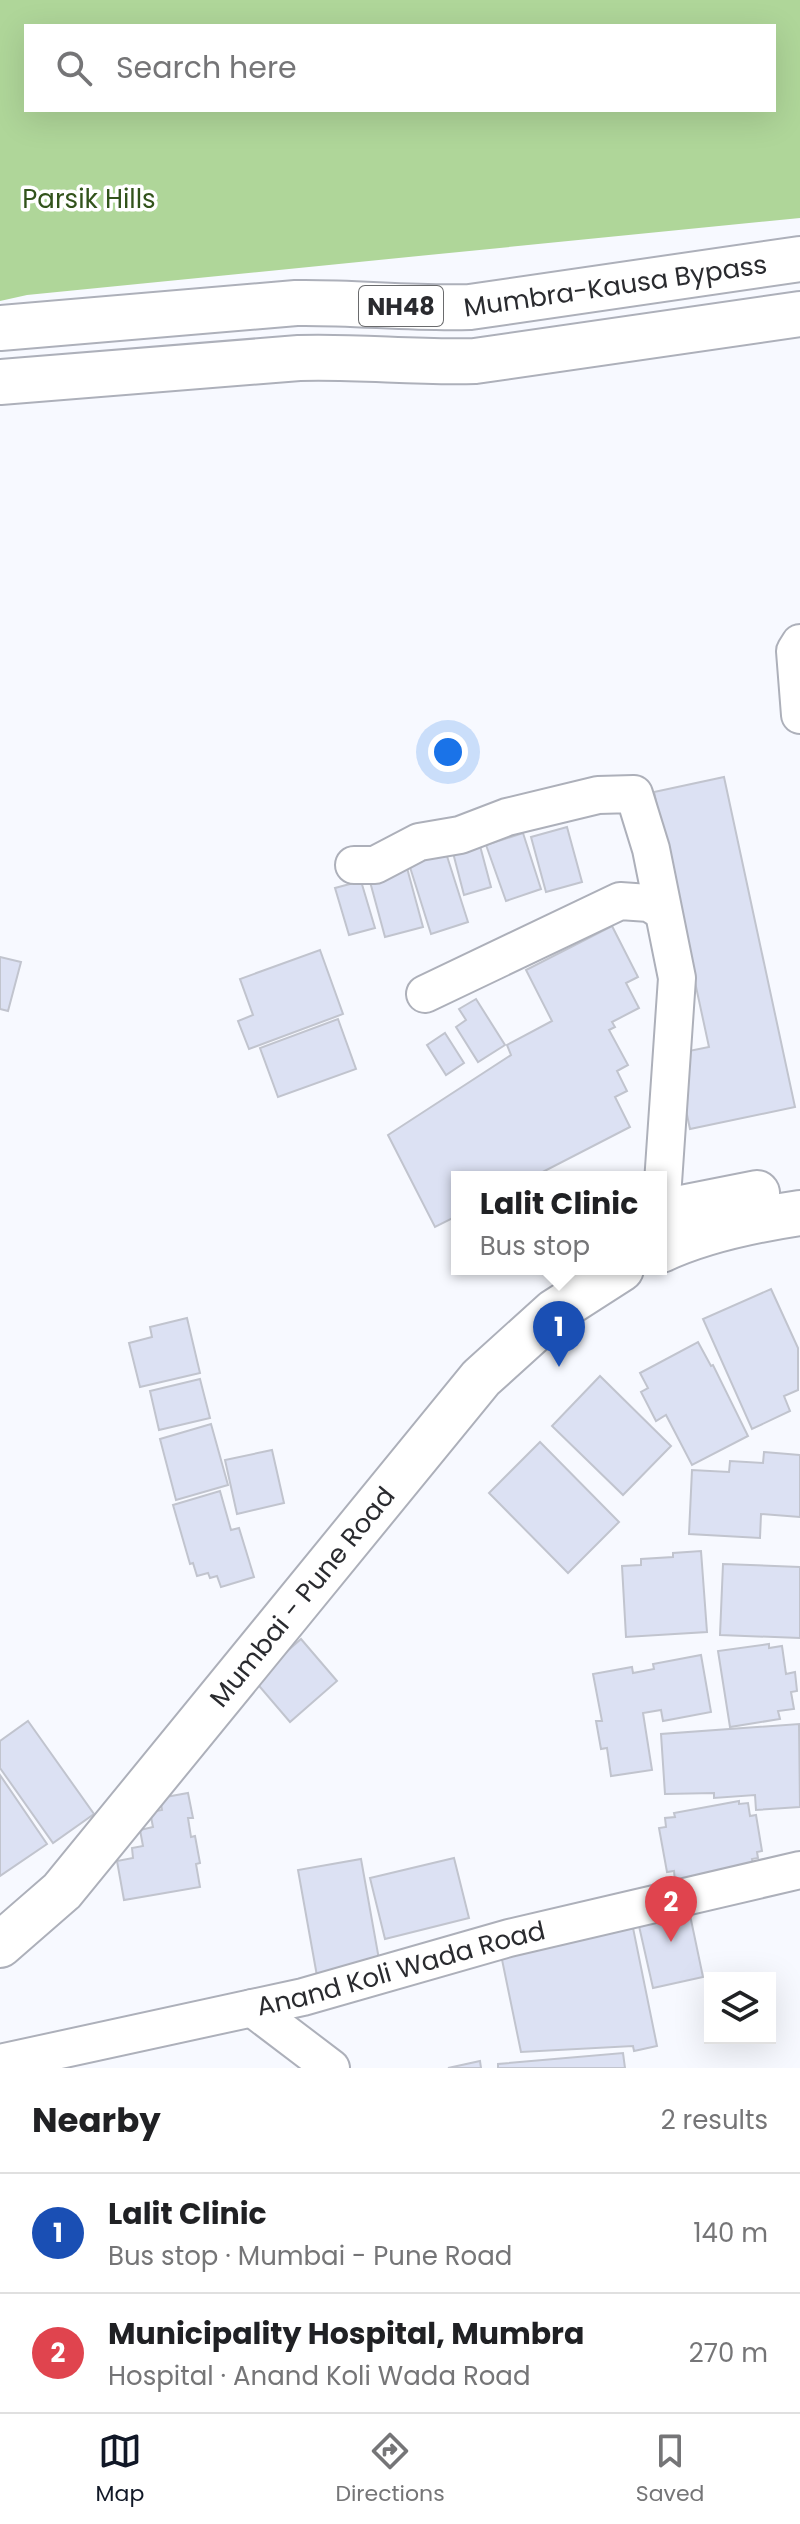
<!DOCTYPE html>
<html lang="en">
<head>
<meta charset="utf-8">
<style>
	:root { --surface:#fff; --page:#f6f6f6; --text:#202124; --muted:#757577; --line:#e0e0e0; --accent:#111827 }
	body { margin:0; font-family:Poppins,sans-serif; background:var(--page); color:var(--text) }
	.controls { position:absolute; right:24px; bottom:24px; display:grid; overflow:hidden; border-radius:0px; box-shadow:0 8px 32px #0002 }
	.controls button { width:72px; height:72px; display:grid; place-items:center; padding:0; border:0; border-bottom:2px solid var(--line); background:var(--surface); color:var(--text); font:40px sans-serif }
	.you { position:absolute; left:448px; top:752px; width:28px; height:28px; margin:-20px; border:6px solid #fff; border-radius:50%; background:#1a73e8; box-shadow:0 0 0 12px #1a73e833 }
	.badge { display:grid; place-items:center; width:52px; height:52px; border-radius:50%; background:var(--accent); color:#fff; font-size:26px; font-weight:700 }
	.pin { position:absolute; translate:-50% -66px; filter:drop-shadow(0 2px 4px #0008) }
	.pin::after { content:''; position:absolute; top:42px; width:28px; height:24px; background:inherit; clip-path:polygon(0 0,100% 0,50% 100%) }
	.popup { position:absolute; left:451px; top:1171px; width:216px; height:104px; box-sizing:border-box; display:grid; place-content:center; border-radius:0px; background:var(--surface); filter:drop-shadow(0 2px 6px #0005); font-size:26px; white-space:nowrap; color:var(--muted) }
	.popup b { font-size:30px; color:var(--text) }
	.popup::after { content:''; position:absolute; left:50%; top:100%; margin-left:-16px; border:16px solid transparent; border-top-color:var(--surface) }
	.list { margin:0; padding:0; list-style:none }
	h2 { display:flex; justify-content:space-between; align-items:center; height:104px; margin:0; padding:0 32px; font-size:34px }
	h2 small { font-size:26px; font-weight:400; color:var(--muted) }
	.list li { display:grid; grid-template-columns:52px 1fr auto; gap:24px; align-items:center; box-sizing:border-box; height:120px; padding:0 32px; border-top:2px solid var(--line) }
	.list b { display:block; font-size:30px; white-space:nowrap }
	.list p { margin:0; font-size:26px; white-space:nowrap; color:var(--muted) }
	.list em { font-size:26px; font-style:normal; color:var(--muted) }
	.icon { flex:none; width:44px; height:44px; fill:none; stroke:currentColor; stroke-width:2; stroke-linecap:round; stroke-linejoin:round }
	.map { position:relative; flex:none; width:800px; height:2068px; overflow:hidden }
	.search { position:absolute; background:var(--surface); box-shadow:0 8px 32px #0002; left:24px; right:24px; top:24px; height:88px; display:flex; align-items:center; gap:20px; box-sizing:border-box; padding:0 28px; border-radius:0px; color:var(--muted); font-size:30px }
	.sheet { height:344px; background:var(--surface) }
	nav { display:flex; justify-content:space-around; align-items:center; box-sizing:border-box; height:112px; border-top:2px solid var(--line); background:var(--surface); font-size:22px; color:var(--muted) }
	nav a { display:grid; justify-items:center; gap:4px }
	nav .on { color:var(--accent) }
	.map>svg:first-child { display:block }
	.green { fill:#afd699; fill-rule:evenodd }
	.building { fill:#dce1f3; stroke:#c1c4ce; stroke-width:2 }
	.lines { fill:none; stroke-linecap:round; stroke-linejoin:round }
	.minor-casing { stroke:#adb0ba; stroke-width:40 }
	.major-casing { stroke:#adb0ba; stroke-width:48 }
	.highway-casing { stroke:#adb0ba; stroke-width:48 }
	.minor { stroke:#fff; stroke-width:36 }
	.major { stroke:#fff; stroke-width:44 }
	.highway { stroke:#fff; stroke-width:44 }
	.labels { text-anchor:middle; dominant-baseline:central; stroke-width:7; stroke-linejoin:round; paint-order:stroke }
	.shield { fill:#fff; stroke:#6a6b6d; stroke-width:2 }
	.shield-label { font-size:24px; font-weight:bold; fill:#2a2b2f }
	.park-label { font-size:26px; fill:#32531b; stroke:#fff }
	.street-label { font-size:26px; fill:#2a2b2f; stroke:#fff }
</style>
</head>
<body>
<div class="map">
<svg width="800" height="2068" viewBox="0 0 800 2068">
	<rect width="100%" height="100%" fill="#f7f9ff"/>
	<path class="green" d="M0,0H800V218L27,295L0,301ZM774,26V110H26V26Z"/>
	<g class="building">
		<path d="M724,777L795,1107L690,1129L674,1054L709,1047L654,792Z"/>
		<path d="M567,827L582,882L546,892L531,837Z"/>
		<path d="M523,833L541,889L506,901L486,845Z"/>
		<path d="M479,842L491,887L464,895L452,849Z"/>
		<path d="M446,853L468,922L431,934L409,864Z"/>
		<path d="M407,868L423,927L385,937L369,878Z"/>
		<path d="M361,881L375,928L349,935L335,888Z"/>
		<path d="M612,926L638,977L626,983L639,1008L612,1022L615,1027L609,1030L628,1065L617,1071L627,1091L615,1097L630,1127L533,1177H457V1216L435,1227L388,1135L511,1055L507,1045L552,1021L526,970Z"/>
		<path d="M320,950L343,1014L249,1049L238,1021L253,1015L240,979Z"/>
		<path d="M0,957L21,962L8,1011L0,1009Z"/>
		<path d="M476,999L505,1045L478,1062L456,1027L466,1020L459,1009Z"/>
		<path d="M338,1019L356,1069L278,1097L260,1048Z"/>
		<path d="M445,1033L464,1063L446,1075L427,1045Z"/>
		<path d="M771,1289L798,1348V1390L784,1396L790,1411L752,1429L703,1319Z"/>
		<path d="M187,1318L200,1373L140,1387L129,1343L152,1337L150,1327Z"/>
		<path d="M698,1342L711,1366L713,1365L748,1436L692,1465L666,1415L656,1421L641,1392L648,1388L640,1373Z"/>
		<path d="M600,1376L671,1446L623,1495L552,1426Z"/>
		<path d="M200,1379L210,1418L159,1430L150,1391Z"/>
		<path d="M211,1424L228,1485L176,1500L160,1439Z"/>
		<path d="M540,1442L619,1522L568,1573L489,1493Z"/>
		<path d="M272,1450L284,1503L237,1514L225,1460Z"/>
		<path d="M764,1452L800,1455V1517L761,1514L760,1538L689,1534L692,1470L729,1472L730,1461L763,1463Z"/>
		<path d="M220,1491L231,1530L239,1528L254,1577L221,1587L217,1576L210,1578L208,1573L197,1576L193,1563L190,1564L173,1505Z"/>
		<path d="M701,1551L707,1632L626,1637L622,1566L641,1565V1559L673,1557V1553Z"/>
		<path d="M723,1564L800,1567V1638L720,1635Z"/>
		<path d="M301,1639L337,1681L290,1722L254,1680Z"/>
		<path d="M769,1644V1648L782,1646L786,1674L795,1672L797,1691L791,1692L794,1709L778,1711L780,1719L730,1727L718,1651Z"/>
		<path d="M701,1655L711,1712L663,1721L661,1710L643,1713L652,1770L611,1776L607,1748L601,1749L596,1721H602L593,1674L632,1667L633,1673L654,1669L653,1664Z"/>
		<path d="M28,1721L94,1814L53,1843L0,1768V1741Z"/>
		<path d="M799,1724L800,1807L756,1810L755,1795L714,1798V1793L665,1794L661,1734Z"/>
		<path d="M0,1775L47,1844L0,1876Z"/>
		<path d="M188,1793L193,1818H188L191,1837L195,1836L200,1863L196,1864L200,1887L124,1900L117,1861L133,1858L132,1848L143,1846L140,1830L153,1827L150,1812L162,1810L160,1798Z"/>
		<path d="M739,1801V1804L748,1803L750,1816L756,1815L762,1851L757,1852L758,1858L752,1859L753,1864L675,1881L674,1871L667,1872L659,1828L666,1827L665,1818L675,1817L674,1813Z"/>
		<path d="M454,1858L469,1918L385,1939L370,1878Z"/>
		<path d="M361,1859L380,1965L317,1976L298,1870Z"/>
		<path d="M690,1915L703,1977L653,1988L639,1926Z"/>
		<path d="M631,1918L657,2046L634,2051L633,2046L521,2052L499,1945Z"/>
		<path d="M623,2053L625,2068H498V2064Z"/>
		<path d="M480,2061L481,2068H448Z"/>
	</g>
	<g class="lines">
		<g class="minor-casing">
			<g id="minor">
				<path d="M800,643L795,651L800,715"/>
				<path d="M354,865H375L419,842L460,835L507,817L598,795L634,794L651,849L677,978L661,1212"/>
				<path d="M425,994L620,901L649,903L662,911"/>
				<path d="M252,2008L331,2068"/>
				<path id="s1" d="M0,2063L303,1997L509,1938L800,1870"/>
			</g>
		</g>
		<g class="major-casing">
			<g id="major">
				<path d="M661,1212L757,1193"/>
				<path d="M661,1250C704,1230 753,1220 800,1213"/>
				<path id="s2" d="M0,1945L62,1891L481,1378L554,1312L621,1269"/>
			</g>
		</g>
		<g class="highway-casing">
			<g id="highway">
				<path id="s3" d="M0,328L296,303C354,302 412,309 470,307L800,259"/>
				<path d="M0,382L299,358C358,356 416,363 475,361L800,314"/>
			</g>
		</g>
		<use href="#minor" class="minor"/>
		<use href="#major" class="major"/>
		<use href="#highway" class="highway"/>
	</g>
	<g class="labels">
		<rect class="shield" x="359" y="286" width="84" height="40" rx="6"/>
		<g class="shield-label">
			<text x="401" y="306">NH48</text>
		</g>
		<g class="park-label">
			<text x="89" y="199">Parsik Hills</text>
		</g>
		<g class="street-label">
			<text stroke="none"><textPath href="#s3" startOffset="618">Mumbra-Kausa Bypass</textPath></text>
			<text stroke="none"><textPath href="#s2" startOffset="462">Mumbai - Pune Road</textPath></text>
			<text stroke="none"><textPath href="#s1" startOffset="412">Anand Koli Wada Road</textPath></text>
		</g>
	</g>
</svg>
<div class="controls">
<button><svg class="icon" aria-label="layers" viewBox="0 0 24 24"><path d="M12 4l9 5-9 5-9-5zM3 14l9 5 9-5"/></svg></button>
</div>
<div class="you"></div>
<div class="pin badge" style="left:559px;top:1367px;background:#1a4fb4">1</div>
<div class="popup"><b>Lalit Clinic</b>Bus stop</div>
<div class="pin badge" style="left:671px;top:1942px;background:#e0444e">2</div>
<div class="search"><svg class="icon" aria-label="search" viewBox="0 0 24 24"><circle cx="10" cy="10" r="6"/><path d="M15 15l6 6"/></svg>Search here</div>
</div>
<section class="sheet">
<h2>Nearby<small>2 results</small></h2>
<ul class="list">
<li><span class="badge" style="background:#1a4fb4">1</span><div><b>Lalit Clinic</b><p>Bus stop · Mumbai - Pune Road</p></div><em>140 m</em></li>
<li><span class="badge" style="background:#e0444e">2</span><div><b>Municipality Hospital, Mumbra</b><p>Hospital · Anand Koli Wada Road</p></div><em>270 m</em></li>
</ul>
</section>
<nav>
<a class="on"><svg class="icon" aria-label="map" viewBox="0 0 24 24"><path d="M3 6l6-2 6 2 6-2v14l-6 2-6-2-6 2zM9 4v14M15 6v14"/></svg>Map</a>
<a><svg class="icon" aria-label="directions" viewBox="0 0 24 24"><path d="M12 3l9 9-9 9-9-9zM9 14v-3h6M13 9l2 2-2 2"/></svg>Directions</a>
<a><svg class="icon" aria-label="saved" viewBox="0 0 24 24"><path d="M7 4h10v16l-5-4-5 4z"/></svg>Saved</a>
</nav>
</body>
</html>
